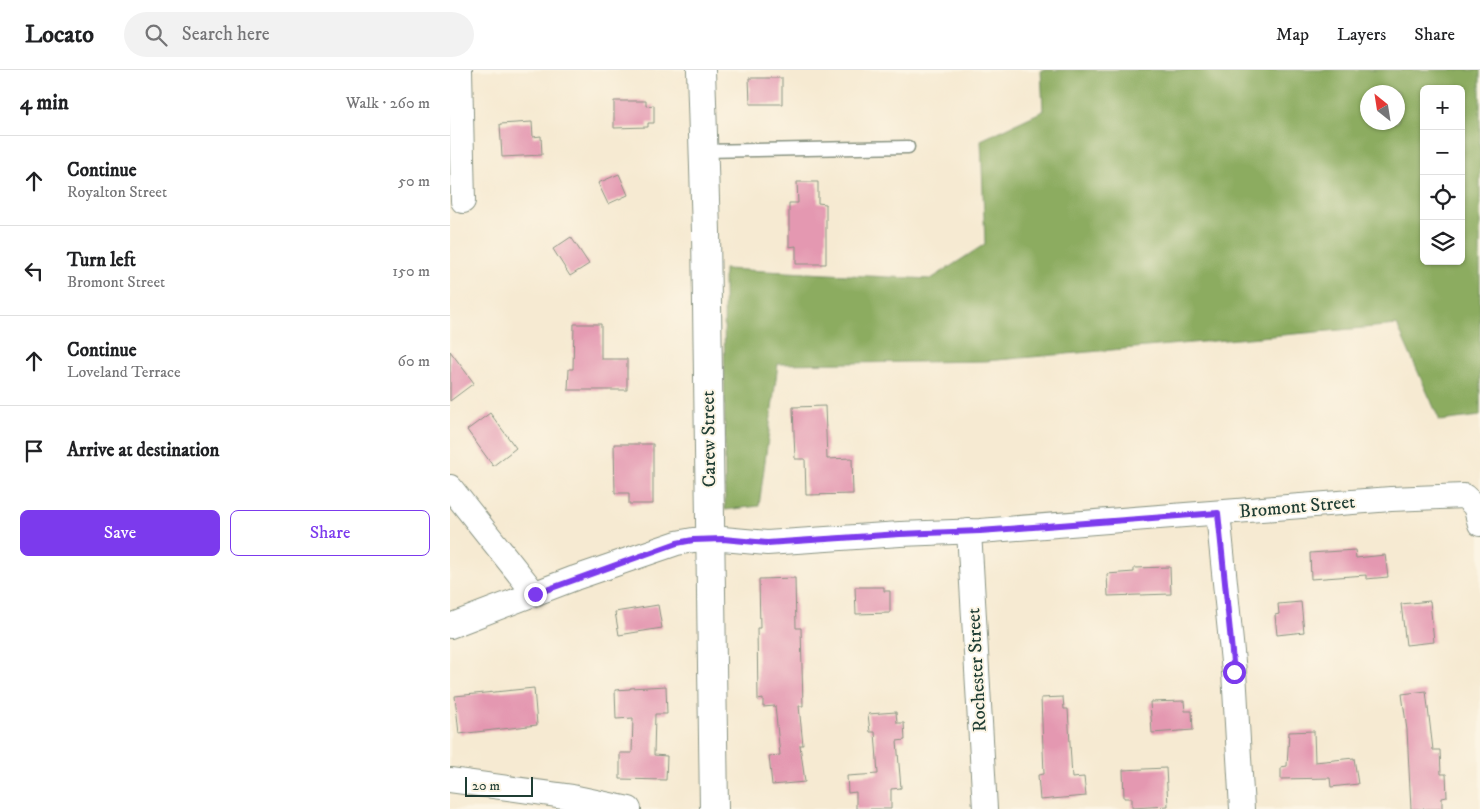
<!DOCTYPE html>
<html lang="en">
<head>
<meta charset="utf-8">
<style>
	:root { --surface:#fff; --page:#f2f2f2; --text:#202124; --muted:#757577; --line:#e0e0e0; --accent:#7c3aed }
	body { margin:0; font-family:"IM FELL DW Pica",serif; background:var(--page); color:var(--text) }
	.controls { position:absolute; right:15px; top:15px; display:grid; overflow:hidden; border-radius:8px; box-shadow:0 1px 4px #0004 }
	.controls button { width:45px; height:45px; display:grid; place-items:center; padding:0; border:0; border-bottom:1px solid var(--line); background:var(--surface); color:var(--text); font:25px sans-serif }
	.compass { position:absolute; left:910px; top:15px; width:45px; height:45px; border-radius:50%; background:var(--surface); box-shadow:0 1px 4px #0004; rotate:330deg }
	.scale { position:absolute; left:15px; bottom:12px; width:68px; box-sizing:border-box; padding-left:5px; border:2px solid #1f3d34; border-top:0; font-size:14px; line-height:18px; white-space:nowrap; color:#1f3d34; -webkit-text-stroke:4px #fcf5e5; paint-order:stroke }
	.stop { position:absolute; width:15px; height:15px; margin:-11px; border:4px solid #7c3aed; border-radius:50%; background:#fff }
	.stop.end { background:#7c3aed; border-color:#fff; box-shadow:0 1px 5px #0008 }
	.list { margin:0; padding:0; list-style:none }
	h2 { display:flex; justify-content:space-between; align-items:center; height:65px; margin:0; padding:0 20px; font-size:21px }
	h2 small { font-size:16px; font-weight:400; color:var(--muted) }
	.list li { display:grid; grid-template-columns:32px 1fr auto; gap:15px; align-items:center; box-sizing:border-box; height:90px; padding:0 20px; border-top:1px solid var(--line) }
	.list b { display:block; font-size:19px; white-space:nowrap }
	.list p { margin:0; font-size:16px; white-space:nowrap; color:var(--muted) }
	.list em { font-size:16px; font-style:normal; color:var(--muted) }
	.actions { display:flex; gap:10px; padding:15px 20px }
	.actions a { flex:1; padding:11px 0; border:1px solid var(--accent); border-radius:8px; text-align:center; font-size:18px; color:var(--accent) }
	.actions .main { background:var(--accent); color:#fff }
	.icon { flex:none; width:28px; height:28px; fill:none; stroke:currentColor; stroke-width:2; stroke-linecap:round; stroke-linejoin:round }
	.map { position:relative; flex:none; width:1030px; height:739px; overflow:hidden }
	header { display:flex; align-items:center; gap:30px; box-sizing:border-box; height:70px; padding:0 25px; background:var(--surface); border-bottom:1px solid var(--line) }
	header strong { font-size:24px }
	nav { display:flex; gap:28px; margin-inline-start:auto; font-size:18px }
	.search { width:350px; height:45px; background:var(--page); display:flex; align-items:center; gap:12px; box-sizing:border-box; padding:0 18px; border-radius:28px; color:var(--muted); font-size:19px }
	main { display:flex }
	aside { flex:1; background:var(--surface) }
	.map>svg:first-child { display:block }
	.forest { fill:#8cac60; stroke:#56744a; fill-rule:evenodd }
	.building { fill:#e498b1 }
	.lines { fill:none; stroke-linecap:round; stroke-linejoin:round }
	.lane-casing { stroke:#8a9483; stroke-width:15 }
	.street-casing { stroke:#8a9483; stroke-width:26 }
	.secondary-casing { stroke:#8a9483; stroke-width:30 }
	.lane { stroke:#fff; stroke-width:12 }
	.street { stroke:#fff; stroke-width:24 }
	.secondary { stroke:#fff; stroke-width:28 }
	.route { stroke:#7c3aed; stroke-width:6 }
	.labels { text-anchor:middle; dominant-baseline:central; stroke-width:4; stroke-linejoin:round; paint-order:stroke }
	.street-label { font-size:19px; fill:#1f3d34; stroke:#fcf5e5 }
</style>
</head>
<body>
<header>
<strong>Locato</strong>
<div class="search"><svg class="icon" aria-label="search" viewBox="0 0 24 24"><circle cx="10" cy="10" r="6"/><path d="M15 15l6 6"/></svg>Search here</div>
<nav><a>Map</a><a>Layers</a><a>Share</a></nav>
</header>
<main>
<aside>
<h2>4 min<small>Walk · 260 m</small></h2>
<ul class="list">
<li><svg class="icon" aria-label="ahead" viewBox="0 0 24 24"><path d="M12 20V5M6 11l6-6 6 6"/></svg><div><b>Continue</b><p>Royalton Street</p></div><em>50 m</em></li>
<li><svg class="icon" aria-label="left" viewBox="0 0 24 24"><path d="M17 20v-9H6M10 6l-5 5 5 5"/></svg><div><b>Turn left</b><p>Bromont Street</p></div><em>150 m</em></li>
<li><svg class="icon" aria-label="ahead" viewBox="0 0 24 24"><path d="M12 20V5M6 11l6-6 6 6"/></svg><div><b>Continue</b><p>Loveland Terrace</p></div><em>60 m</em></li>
<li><svg class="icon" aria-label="arrive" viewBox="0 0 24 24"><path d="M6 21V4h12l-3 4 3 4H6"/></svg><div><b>Arrive at destination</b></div></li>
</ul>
<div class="actions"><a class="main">Save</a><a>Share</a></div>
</aside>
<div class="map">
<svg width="1030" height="739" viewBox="0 0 1030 739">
	<rect width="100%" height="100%" fill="#fcf5e5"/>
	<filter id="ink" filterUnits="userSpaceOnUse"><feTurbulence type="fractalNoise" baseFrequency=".02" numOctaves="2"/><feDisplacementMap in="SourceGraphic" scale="10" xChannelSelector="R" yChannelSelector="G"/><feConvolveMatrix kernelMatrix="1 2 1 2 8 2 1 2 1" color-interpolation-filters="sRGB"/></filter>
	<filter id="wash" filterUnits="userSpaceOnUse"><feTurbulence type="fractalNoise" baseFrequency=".0096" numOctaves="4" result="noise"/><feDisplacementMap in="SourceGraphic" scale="20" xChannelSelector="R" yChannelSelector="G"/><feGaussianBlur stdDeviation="1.12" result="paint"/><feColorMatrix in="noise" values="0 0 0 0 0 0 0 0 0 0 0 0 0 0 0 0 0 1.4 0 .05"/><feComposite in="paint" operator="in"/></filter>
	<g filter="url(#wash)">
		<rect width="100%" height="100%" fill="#f6ead2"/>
		<path class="forest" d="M591,0H1030V346L990,351L947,255L536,291L328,294L309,436L275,440L274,199L481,209L535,174L531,70L593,41ZM974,19H1011V191H974ZM918,22H948V52H918Z"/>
		<g id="blocks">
			<g class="building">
				<path d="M299,8H332V34H300Z"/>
				<path d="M164,31H196V36L204,35V53H198V57L164,58Z"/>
				<path d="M82,52L83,67L91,66L92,85L52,87L50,54Z"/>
				<path d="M169,104L178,125L158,134L148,113Z"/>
				<path d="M347,112H368V133L376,134V194H346V176L339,177V133H348Z"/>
				<path d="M121,167L139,194L120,206L103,179Z"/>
				<path d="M124,254H151V289H177V320H118L119,299H123Z"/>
				<path d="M0,281L24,313L0,331Z"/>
				<path d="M375,336L377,389L402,388L403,424L356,425L355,389H345L343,337Z"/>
				<path d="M40,343L66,378L43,396L17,360Z"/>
				<path d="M164,374H203V434H179V423H165Z"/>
				<path d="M905,480L906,488L935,485L938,507L916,509V505L861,509L860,483Z"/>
				<path d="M720,497L721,524L658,526L657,504L684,502V498Z"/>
				<path d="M345,508L346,558H351L353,636H349L353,675H350L355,712L322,715L319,686L330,685L325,636L313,637V629L308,630L307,558H310L309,509Z"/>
				<path d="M405,517H434V521H440V543L406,544Z"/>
				<path d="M980,531L984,572L956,575L951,534Z"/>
				<path d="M851,532L854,562L827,565L825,545L829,544L828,534Z"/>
				<path d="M208,535L212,558L169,565L165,542Z"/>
				<path d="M216,616L217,644H205L204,685L217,686L216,710L170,709V683H182L183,648L166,649L165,620L180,619V618Z"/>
				<path d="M84,618L87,655L9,664L5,626Z"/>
				<path d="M976,621L983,680H990L991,704H996L997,727L992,728V739H961L957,660L952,624Z"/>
				<path d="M613,627L614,639H618L622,708L634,707L636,726L590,730L588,705L594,704L591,628Z"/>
				<path d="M734,631L735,641H742L743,660L702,663L700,632Z"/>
				<path d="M446,642L447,653H454L455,670L447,671L451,718L441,719V739H406V722L398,723L397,706L428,704L425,662H420L418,644Z"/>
				<path d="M864,661L865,692L904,688L908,714L881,717L880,708L831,709V697L837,696L839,662Z"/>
				<path d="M716,698L718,736L682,738V728H674L673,700Z"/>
			</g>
		</g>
	</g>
	<g filter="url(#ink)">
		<use href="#blocks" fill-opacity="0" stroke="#8a9483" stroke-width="1"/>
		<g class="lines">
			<g class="lane-casing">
				<path id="lane" d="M253,81L458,77"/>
			</g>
			<g class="street-casing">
				<g id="street">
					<path d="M10,0L13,131"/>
					<path d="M0,417L85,524"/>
					<path d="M768,443L784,602L792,739"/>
					<path d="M519,461L535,739"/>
					<path d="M0,556L125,508L227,473L243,470L273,469L317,473L450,464L530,461L941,429L1014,426L1025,436L1030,454"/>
					<path d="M0,710L122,727L179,739"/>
				</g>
			</g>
			<g class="secondary-casing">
				<path id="secondary" d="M251,0L256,162L264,739"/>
			</g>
			<use href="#lane" class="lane"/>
			<use href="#street" class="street"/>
			<use href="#secondary" class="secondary"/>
		</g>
	</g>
	<g class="lines" filter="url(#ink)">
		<path class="route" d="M85,524L227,473L243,470L273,469L317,473L450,464L530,461L768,443L784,602"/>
	</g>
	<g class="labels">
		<g class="street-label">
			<text transform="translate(259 369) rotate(-91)">Carew Street</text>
			<text transform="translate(847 437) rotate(-5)">Bromont Street</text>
			<text transform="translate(527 600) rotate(-93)">Rochester Street</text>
		</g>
	</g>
</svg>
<div class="controls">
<button>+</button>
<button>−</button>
<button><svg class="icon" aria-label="locate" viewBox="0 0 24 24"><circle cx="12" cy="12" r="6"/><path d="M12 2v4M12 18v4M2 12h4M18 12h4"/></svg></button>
<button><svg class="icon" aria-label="layers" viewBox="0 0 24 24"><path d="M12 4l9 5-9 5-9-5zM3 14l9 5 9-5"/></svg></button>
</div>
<svg class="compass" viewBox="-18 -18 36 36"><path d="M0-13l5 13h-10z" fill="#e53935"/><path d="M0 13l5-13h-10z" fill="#757577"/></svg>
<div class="scale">20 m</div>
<div class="stop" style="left:784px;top:602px"></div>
<div class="stop end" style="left:85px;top:524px"></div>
</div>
</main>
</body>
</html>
